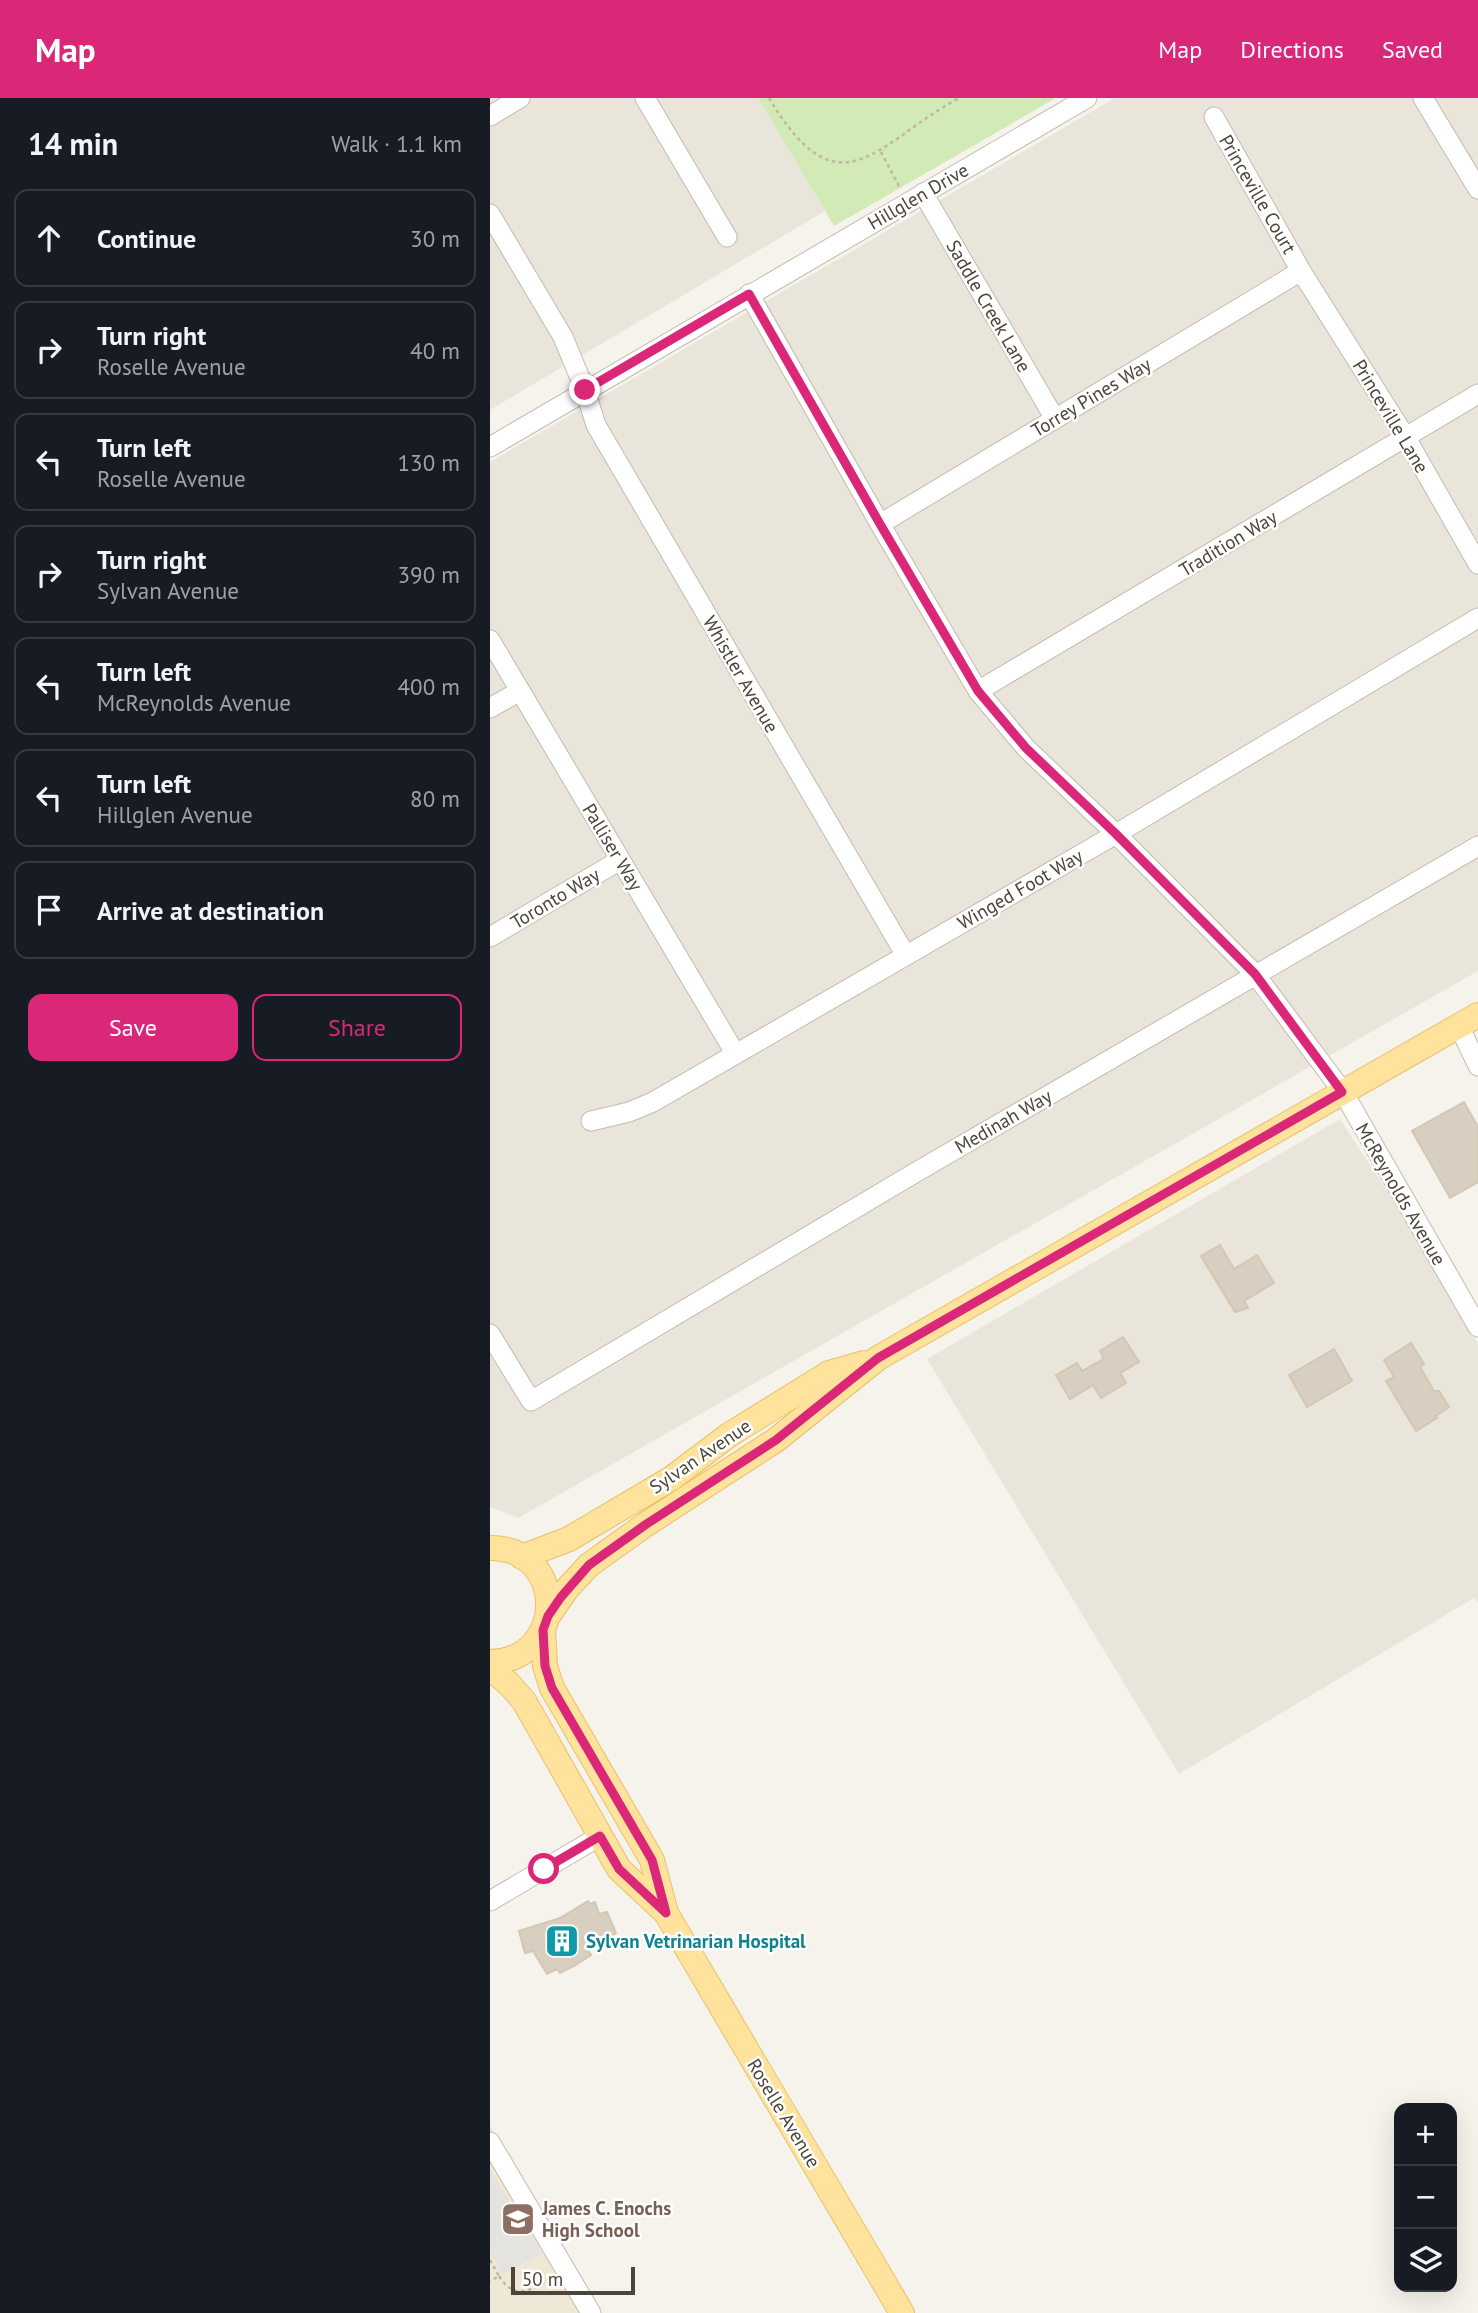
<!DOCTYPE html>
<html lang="en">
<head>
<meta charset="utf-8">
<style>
	:root { --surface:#171b24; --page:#242831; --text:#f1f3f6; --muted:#9ea1a6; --line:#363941; --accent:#db2777 }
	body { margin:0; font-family:"PT Sans",sans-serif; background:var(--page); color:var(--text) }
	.controls { position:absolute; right:21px; bottom:21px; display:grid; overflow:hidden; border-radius:14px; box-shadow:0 7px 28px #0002 }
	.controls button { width:63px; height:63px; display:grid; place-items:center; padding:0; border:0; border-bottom:2px solid var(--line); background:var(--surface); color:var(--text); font:35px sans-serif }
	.scale { position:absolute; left:21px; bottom:18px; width:124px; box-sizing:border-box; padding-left:7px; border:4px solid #4b4439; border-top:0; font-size:19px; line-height:24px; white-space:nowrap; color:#4b4439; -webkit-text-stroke:5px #fff; paint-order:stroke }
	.stop { position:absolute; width:21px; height:21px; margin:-16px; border:5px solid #db2777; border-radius:50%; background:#fff }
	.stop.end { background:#db2777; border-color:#fff; box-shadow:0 2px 7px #0008 }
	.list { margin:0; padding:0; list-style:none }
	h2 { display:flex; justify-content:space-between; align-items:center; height:91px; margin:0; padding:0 28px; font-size:30px }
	h2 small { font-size:23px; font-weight:400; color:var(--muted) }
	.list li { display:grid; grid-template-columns:46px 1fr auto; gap:21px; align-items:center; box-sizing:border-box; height:98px; margin:0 14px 14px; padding:0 14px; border:2px solid var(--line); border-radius:14px }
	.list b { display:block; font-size:26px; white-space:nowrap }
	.list p { margin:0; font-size:23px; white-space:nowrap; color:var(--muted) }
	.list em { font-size:23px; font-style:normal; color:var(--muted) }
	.actions { display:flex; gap:14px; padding:21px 28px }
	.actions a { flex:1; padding:16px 0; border:2px solid var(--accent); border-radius:14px; text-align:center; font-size:24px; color:var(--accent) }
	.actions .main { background:var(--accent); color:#fff }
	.icon { flex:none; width:38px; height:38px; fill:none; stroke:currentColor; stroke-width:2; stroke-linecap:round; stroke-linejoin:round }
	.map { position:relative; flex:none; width:988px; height:2215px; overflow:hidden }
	header { display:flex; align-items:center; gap:42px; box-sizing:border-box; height:98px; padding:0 35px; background:var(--accent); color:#fff }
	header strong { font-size:33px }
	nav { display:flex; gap:38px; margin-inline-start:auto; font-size:24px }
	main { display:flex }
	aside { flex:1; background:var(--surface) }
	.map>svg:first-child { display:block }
	.residential { fill:#eae5da }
	.education { fill:#efe8d6 }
	.green { fill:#d2eab5 }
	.parking { fill:#e5e3e0 }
	.building { fill:#d8cfc1; stroke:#d3c7b4; stroke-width:2 }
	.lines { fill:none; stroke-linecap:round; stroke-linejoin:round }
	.minor-casing { stroke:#c2bbae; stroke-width:21 }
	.major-casing { stroke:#e6c16a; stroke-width:26 }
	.path { stroke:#c4b79f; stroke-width:2.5; stroke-dasharray:3.5 3.5; stroke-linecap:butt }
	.minor { stroke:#fff; stroke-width:19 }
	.major { stroke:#ffe39c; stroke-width:24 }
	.route { stroke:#db2777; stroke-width:9 }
	.labels { text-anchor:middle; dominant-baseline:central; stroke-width:5; stroke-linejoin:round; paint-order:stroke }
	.street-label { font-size:19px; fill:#4b4439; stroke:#fff }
	.culture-label { font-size:19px; font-weight:bold; fill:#0d838f; stroke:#fff; text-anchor:start }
	.education-label { font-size:19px; font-weight:bold; fill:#785e54; stroke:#fff; text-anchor:start }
</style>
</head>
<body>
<header>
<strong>Map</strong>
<nav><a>Map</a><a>Directions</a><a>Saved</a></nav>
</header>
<main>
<aside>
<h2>14 min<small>Walk · 1.1 km</small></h2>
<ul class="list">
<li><svg class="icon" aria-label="ahead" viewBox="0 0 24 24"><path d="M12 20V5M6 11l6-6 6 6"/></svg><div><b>Continue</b></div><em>30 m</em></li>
<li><svg class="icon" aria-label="right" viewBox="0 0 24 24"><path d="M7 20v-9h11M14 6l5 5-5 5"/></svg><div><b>Turn right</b><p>Roselle Avenue</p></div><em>40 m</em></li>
<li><svg class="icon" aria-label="left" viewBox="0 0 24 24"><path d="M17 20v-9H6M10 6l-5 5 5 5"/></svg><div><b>Turn left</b><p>Roselle Avenue</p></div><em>130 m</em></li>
<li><svg class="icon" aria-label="right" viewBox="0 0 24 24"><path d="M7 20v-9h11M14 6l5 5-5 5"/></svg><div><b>Turn right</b><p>Sylvan Avenue</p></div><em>390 m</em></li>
<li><svg class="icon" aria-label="left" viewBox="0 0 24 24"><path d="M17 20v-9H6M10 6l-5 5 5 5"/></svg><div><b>Turn left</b><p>McReynolds Avenue</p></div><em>400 m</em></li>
<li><svg class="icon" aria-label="left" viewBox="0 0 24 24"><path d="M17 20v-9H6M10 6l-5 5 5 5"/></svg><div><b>Turn left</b><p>Hillglen Avenue</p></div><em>80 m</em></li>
<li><svg class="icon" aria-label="arrive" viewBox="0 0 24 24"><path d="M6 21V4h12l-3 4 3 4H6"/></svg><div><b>Arrive at destination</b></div></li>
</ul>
<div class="actions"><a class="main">Save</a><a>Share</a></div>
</aside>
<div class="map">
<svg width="988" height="2215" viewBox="0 0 988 2215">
	<rect width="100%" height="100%" fill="#f6f3ec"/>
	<g class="residential">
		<path d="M0,0H268L335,113L0,312Z"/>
		<path d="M625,0H988V873L28,1420L0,1409V364Z"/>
		<path d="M850,1021L917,1124L988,1246V1505L984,1500L689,1676L437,1261Z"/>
	</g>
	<path class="education" d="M0,2027L110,2215H0Z"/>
	<path class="green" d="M268,0H566L344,128Z"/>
	<path class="parking" d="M0,2071L51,2155L13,2177L0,2154Z"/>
	<g class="building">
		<path d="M974,1004L988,1029V1084L960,1100L922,1033Z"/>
		<path d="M730,1147L744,1171L767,1157L784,1185L754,1203L758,1210L745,1214L711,1158Z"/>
		<path d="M633,1239L649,1264L630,1275L636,1285L611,1300L603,1287L580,1301L566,1277L587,1265L592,1273L614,1261L610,1253Z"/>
		<path d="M921,1245L934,1266L930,1269L944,1293H949L959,1309L946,1318L947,1320L926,1333L896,1283L904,1279L894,1262Z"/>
		<path d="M844,1251L862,1283L817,1309L799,1277Z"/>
		<path d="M98,1803L100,1806L105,1804L109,1816L117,1814L126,1835L98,1852L101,1857L84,1868L70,1875L67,1871L57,1876L43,1853L35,1855L29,1833L70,1820Z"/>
	</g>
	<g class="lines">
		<g class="minor-casing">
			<g id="minor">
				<path d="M155,0L237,139"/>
				<path d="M933,0L988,91"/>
				<path d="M0,18L30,0"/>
				<path d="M724,19L811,173L916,340L988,466"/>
				<path d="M433,95L565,321"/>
				<path d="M0,116L73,239L95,292L106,327L415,856"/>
				<path d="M259,196L390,426L488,593L536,650L626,736L765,876L853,994L988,1229"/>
				<path d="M0,349L597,0"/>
				<path d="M390,426L811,173"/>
				<path d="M0,542L245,955"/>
				<path d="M488,593L988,296"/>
				<path d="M0,610L30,593"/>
				<path d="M0,839L130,762"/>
				<path d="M969,928L988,968"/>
				<path d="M101,1023L139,1014L163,1004L626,736L988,520"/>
				<path d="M0,1236L41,1303L428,1073L988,748"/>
				<path d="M0,1803L110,1738"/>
				<path d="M0,2044L101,2215"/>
			</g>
		</g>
		<g class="major-casing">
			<g id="major">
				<path d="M0,1450C77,1450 78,1562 0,1564"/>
				<path d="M32,1459L79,1441L182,1380L239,1337L339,1275L374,1265"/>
				<path d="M58,1518L76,1492L99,1467L155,1427L286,1342L388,1260L988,917"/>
				<path d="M53,1532L55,1568L62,1590L162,1762L176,1815L412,2215"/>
				<path d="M0,1570L19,1586L34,1603L129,1771L175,1814"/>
			</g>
		</g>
		<g class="path">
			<path d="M279,0C350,119 386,45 469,0"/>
			<path d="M391,54L410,90"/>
			<path d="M0,2162L9,2178L0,2183"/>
			<path d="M9,2178C24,2202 40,2193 59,2182"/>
		</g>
		<use href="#minor" class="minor"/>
		<use href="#major" class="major"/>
	</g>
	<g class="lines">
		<path class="route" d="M54,1771L110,1738L129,1771L176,1815L162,1762L62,1590L55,1568L53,1532L58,1518L71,1499L99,1467L155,1427L286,1342L388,1260L852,994L765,876L626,736L536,650L488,593L390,426L259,196L95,292"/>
	</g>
	<defs>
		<g id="building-square" transform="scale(1.75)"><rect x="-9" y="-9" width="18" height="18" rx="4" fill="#0f9aa8" stroke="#fff"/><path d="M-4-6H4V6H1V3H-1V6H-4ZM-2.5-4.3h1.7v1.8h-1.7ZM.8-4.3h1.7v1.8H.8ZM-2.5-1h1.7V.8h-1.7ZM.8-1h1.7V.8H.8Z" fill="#fff"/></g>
		<g id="school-square" transform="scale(1.75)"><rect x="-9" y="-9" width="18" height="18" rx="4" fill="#8d6e63" stroke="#fff"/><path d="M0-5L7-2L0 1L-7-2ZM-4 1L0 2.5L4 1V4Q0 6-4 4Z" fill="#fff"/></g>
	</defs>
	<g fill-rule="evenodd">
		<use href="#building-square" x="72" y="1843"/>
		<use href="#school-square" x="28" y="2121"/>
	</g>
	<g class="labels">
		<g class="street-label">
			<text transform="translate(768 96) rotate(60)">Princeville Court</text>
			<text transform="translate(428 98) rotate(-30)">Hillglen Drive</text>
			<text transform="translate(499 208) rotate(60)">Saddle Creek Lane</text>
			<text transform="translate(601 299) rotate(-31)">Torrey Pines Way</text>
			<text transform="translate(901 318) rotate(59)">Princeville Lane</text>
			<text transform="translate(738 445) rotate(-31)">Tradition Way</text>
			<text transform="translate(251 576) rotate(60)">Whistler Avenue</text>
			<text transform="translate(123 749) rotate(59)">Palliser Way</text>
			<text transform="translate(530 791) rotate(-30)">Winged Foot Way</text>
			<text transform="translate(65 800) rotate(-31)">Toronto Way</text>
			<text transform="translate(513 1023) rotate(-30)">Medinah Way</text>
			<text transform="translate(911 1096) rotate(60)">McReynolds Avenue</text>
			<text transform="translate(210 1358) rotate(-34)">Sylvan Avenue</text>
			<text transform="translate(294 2015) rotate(59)">Roselle Avenue</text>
		</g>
		<g class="culture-label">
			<text x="96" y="1843">Sylvan Vetrinarian Hospital</text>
		</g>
		<g class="education-label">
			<text x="52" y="2110">James C. Enochs<tspan x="52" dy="22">High School</tspan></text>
		</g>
	</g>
</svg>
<div class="controls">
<button>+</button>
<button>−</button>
<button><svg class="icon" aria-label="layers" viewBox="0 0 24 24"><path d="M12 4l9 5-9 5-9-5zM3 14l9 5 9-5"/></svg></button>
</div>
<div class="scale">50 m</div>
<div class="stop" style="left:54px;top:1771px"></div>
<div class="stop end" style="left:95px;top:292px"></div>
</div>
</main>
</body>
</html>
